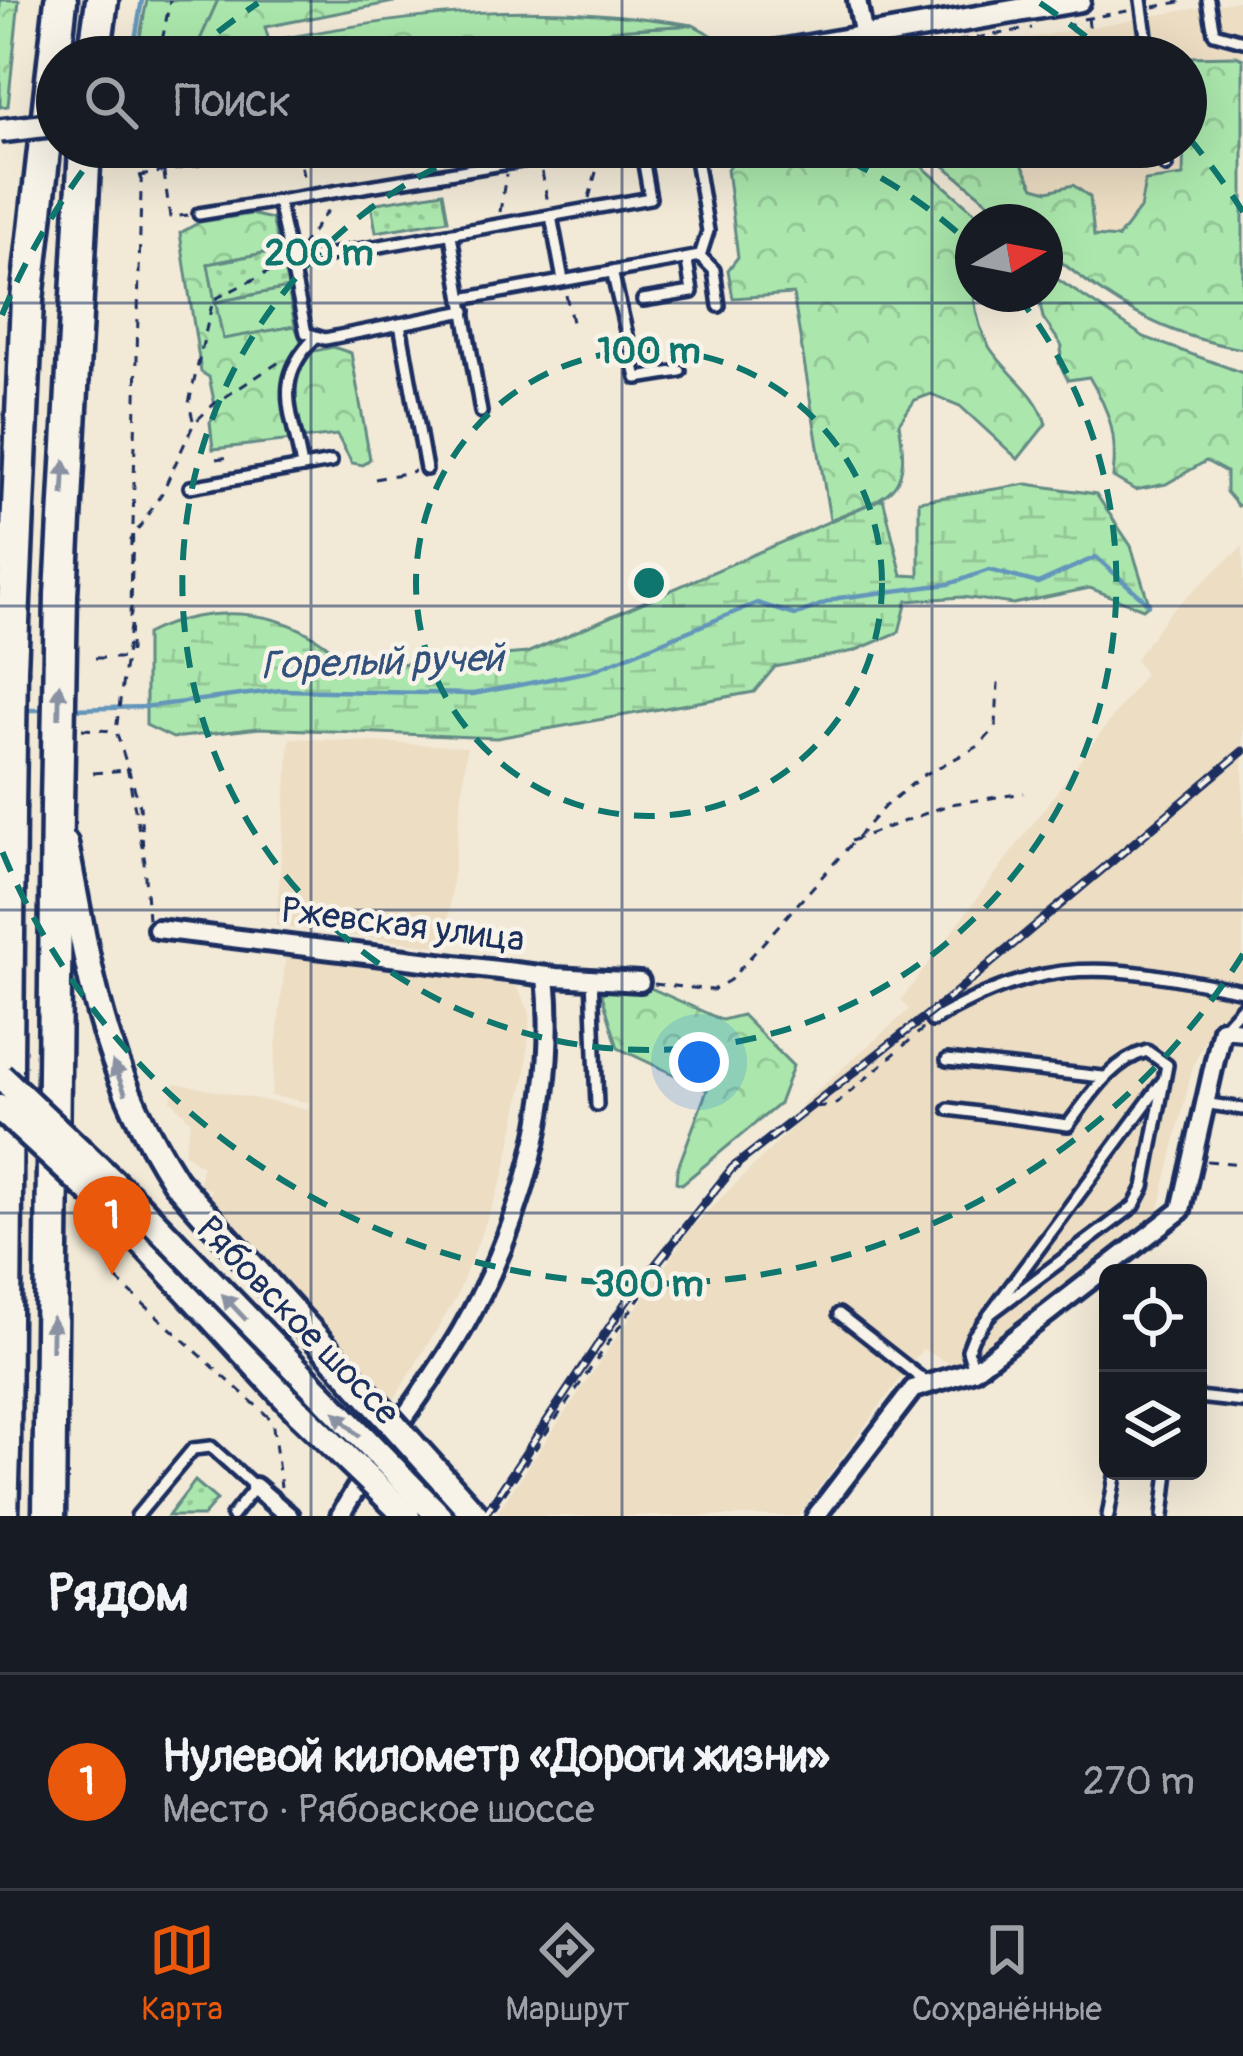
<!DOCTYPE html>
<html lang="ru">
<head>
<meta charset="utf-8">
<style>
	:root { --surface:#171b24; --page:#20242c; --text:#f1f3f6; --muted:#9ea1a6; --line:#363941; --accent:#ea580c }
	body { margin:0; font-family:Pangolin,sans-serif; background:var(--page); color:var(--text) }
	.controls { position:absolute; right:36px; bottom:36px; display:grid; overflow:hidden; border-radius:18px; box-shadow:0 12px 48px #0002 }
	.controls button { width:108px; height:108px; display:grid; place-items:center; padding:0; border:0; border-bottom:3px solid var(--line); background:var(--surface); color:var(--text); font:60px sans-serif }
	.compass { position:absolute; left:955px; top:204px; width:108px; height:108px; border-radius:50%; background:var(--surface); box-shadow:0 12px 48px #0002; rotate:80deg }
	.you { position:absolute; left:699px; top:1062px; width:42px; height:42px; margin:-30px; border:9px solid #fff; border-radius:50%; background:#1a73e8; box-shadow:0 0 0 18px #1a73e833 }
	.badge { display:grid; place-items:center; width:78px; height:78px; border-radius:50%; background:var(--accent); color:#fff; font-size:39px; font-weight:700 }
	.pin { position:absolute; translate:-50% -99px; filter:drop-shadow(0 3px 6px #0008) }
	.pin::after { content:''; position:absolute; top:63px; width:42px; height:36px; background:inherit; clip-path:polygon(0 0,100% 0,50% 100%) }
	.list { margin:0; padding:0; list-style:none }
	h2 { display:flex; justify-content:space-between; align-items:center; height:156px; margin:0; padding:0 48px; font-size:51px }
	h2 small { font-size:39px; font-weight:400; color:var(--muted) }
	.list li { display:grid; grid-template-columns:78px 1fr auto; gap:36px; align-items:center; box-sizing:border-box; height:216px; padding:0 48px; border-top:3px solid var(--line) }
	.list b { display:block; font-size:45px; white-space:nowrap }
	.list p { margin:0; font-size:39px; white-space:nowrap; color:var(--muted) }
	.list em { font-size:39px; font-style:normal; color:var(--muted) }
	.icon { flex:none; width:66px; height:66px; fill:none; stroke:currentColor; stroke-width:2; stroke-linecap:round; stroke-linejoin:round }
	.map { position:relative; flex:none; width:1243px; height:1516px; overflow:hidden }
	.search { position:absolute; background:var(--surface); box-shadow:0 12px 48px #0002; left:36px; right:36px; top:36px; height:132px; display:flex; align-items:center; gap:30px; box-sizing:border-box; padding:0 42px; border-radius:66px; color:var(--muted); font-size:45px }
	.sheet { height:372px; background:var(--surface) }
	nav { display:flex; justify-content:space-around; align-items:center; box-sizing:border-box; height:168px; border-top:3px solid var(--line); background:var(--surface); font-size:33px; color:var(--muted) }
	nav a { display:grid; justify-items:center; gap:6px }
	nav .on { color:var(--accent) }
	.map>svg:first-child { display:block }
	.built { fill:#ecddc3 }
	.green { fill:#abe7ac; stroke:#638b85; stroke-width:3 }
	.forest { fill:url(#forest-crowns); stroke:#638b85; stroke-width:3 }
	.wetland { fill:url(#wetland-marsh); stroke:#638b85; stroke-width:3 }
	.park { fill:url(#park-dots); stroke:#638b85; stroke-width:3 }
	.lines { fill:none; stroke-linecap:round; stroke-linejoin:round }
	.stream { stroke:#6496ba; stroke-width:4.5 }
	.service-casing { stroke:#1b2f5e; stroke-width:18 }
	.minor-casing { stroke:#1b2f5e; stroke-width:26 }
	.tertiary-casing { stroke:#1b2f5e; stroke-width:30 }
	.secondary-casing { stroke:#1b2f5e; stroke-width:33 }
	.motorway-casing { stroke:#1b2f5e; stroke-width:39 }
	.path { stroke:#1b2f5e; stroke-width:3; stroke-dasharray:9 9; stroke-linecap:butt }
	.service { stroke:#f7f3e8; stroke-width:9 }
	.minor { stroke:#f7f3e8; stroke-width:16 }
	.tertiary { stroke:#f7f3e8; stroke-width:21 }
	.secondary { stroke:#f7f3e8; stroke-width:24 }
	.motorway { stroke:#f7f3e8; stroke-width:30 }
	.rail-casing { stroke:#1b2f5e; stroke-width:9 }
	.rail { stroke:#f7f3e8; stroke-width:4.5; stroke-dasharray:14; stroke-linecap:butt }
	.tertiary-bridge-casing { stroke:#1b2f5e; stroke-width:30; stroke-linecap:butt }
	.secondary-bridge-casing { stroke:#1b2f5e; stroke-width:33; stroke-linecap:butt }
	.motorway-bridge-casing { stroke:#1b2f5e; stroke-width:39; stroke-linecap:butt }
	.tertiary-bridge { stroke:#f7f3e8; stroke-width:21 }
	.secondary-bridge { stroke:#f7f3e8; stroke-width:24 }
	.motorway-bridge { stroke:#f7f3e8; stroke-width:30 }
	.oneway { fill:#8991a3 }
	.grid { fill:none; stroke:#1b2f5e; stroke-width:3; stroke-opacity:0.55 }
	.ring { fill:none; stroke:#0f766e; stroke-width:6; stroke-dasharray:21 15 }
	.labels { text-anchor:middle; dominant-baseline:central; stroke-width:9; stroke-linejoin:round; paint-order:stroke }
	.street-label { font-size:36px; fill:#1b2f5e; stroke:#f7f3e8 }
	.water-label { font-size:39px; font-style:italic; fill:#33517d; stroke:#f7f3e8 }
	.centre { fill:#0f766e; stroke:#f7f3e8; stroke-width:6 }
	.ring-label { font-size:36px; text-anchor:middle; font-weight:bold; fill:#0f766e; stroke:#f7f3e8; stroke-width:9; stroke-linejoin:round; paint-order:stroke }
</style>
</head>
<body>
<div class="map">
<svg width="1243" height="1516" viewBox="0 0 1243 1516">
	<defs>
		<pattern id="forest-crowns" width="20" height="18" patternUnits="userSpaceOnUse" patternTransform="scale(3)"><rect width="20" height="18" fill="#abe7ac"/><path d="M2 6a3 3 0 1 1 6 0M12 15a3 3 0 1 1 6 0" fill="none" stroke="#93c696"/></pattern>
		<pattern id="wetland-marsh" width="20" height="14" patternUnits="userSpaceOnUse" patternTransform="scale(3)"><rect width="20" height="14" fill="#abe7ac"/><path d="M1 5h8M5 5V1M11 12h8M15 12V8" fill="none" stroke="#93c696"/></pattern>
		<pattern id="park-dots" width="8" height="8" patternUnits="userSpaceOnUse" patternTransform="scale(3)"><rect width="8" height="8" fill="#abe7ac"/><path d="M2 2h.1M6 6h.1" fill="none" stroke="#93c696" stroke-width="1.8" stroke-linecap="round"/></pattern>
	</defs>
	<rect width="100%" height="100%" fill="#f2e9d7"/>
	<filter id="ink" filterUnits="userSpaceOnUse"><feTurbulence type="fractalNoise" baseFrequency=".00833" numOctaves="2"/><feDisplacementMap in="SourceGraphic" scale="24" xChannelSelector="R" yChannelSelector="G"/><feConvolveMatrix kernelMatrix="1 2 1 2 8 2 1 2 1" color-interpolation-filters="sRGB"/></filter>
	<g filter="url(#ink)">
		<g class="built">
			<path d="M1243,0V329L1101,263L970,147H1186V57H922Z"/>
			<path d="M1243,546V1018L1216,1015L1193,1066L1156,1221L986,1354L956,1367L922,1349L798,1516H505L498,1511L691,1228L808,1112L802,1104L909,1010L901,1000L1145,674L1135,660L1170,612Z"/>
			<path d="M290,738L467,747L445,947L276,926Z"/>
			<path d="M286,954L515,984L530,1013L526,1070L504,1175L456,1298L393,1401L207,1206L211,1189L199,1186L202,1166L184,1153L191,1121L171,1100L175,1083L308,1109L309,1102L271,1096Z"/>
		</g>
		<g class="green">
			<path d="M147,0H218L200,40L225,48L292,50L404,41L482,53L527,42L584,41L613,30L693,25L719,39C672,45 624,36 582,57H136Z"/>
			<path d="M288,288L295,326L223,340L215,302Z"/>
		</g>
		<g class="forest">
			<path d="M0,0H19L8,106L0,107Z"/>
			<path d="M218,0H404L265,27L269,41C425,11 536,0 693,25L613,30L584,41L527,42L482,53L404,41L292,50L225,48L200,40Z"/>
			<path d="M1236,56L1243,59V349C1160,335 1109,302 1045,249V222H1012L922,147H1013L1034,187L1048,191L1073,185L1090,197L1094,236L1118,238L1140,209L1145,181L1183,176L1186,57Z"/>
			<path d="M744,147H900L979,216L981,222H973C973,264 968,312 990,348C1008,375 1037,392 1046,424L1018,459L960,406L931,394L915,400L899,423C912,495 890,495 830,520L793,294L733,298L728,270L738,257L727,169Z"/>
			<path d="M251,214L272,219L280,250L208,264L223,339L295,326L302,344L315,351L333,347L351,353L370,459L363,465L352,463L337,435L213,449L210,422L217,415L209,377L201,372L180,233L200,222Z"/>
			<path d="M1045,271L1144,337L1243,373V503L1238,506L1226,492V472L1206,461L1166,484L1135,490L1113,477C1118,436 1110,412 1089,377L1068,380L1059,363L1062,346L1043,318L1038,294H1045Z"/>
			<path d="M608,986H646L722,1020L742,1015L793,1066L779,1104L682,1184L676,1182L677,1170L707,1090L618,1048L602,995Z"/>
		</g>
		<path class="wetland" d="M1027,484L1096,494L1131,546L1149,604L1143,609L1090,588L1013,604L962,597L907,601L899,632L854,651L775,667L754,692L497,738L260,728L173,738L146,725V634C209,601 296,607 344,662L398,664L527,653L883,498L902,575L919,576V501Z"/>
		<g class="park">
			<path d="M443,192L448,220L376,232L371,204Z"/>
			<path d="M280,250L288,288L215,302L208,264Z"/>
			<path d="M195,1481L217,1500L203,1516H168Z"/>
		</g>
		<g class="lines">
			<g class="stream">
				<path d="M132,57L142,0"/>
				<path d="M72,709L143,707L281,690L473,694L591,671L757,603L795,615L838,598L949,584L989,570L1038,583L1096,557L1149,604"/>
				<path d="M24,710H49"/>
			</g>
			<g class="service-casing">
				<g id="service">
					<path d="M1141,0L1149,57"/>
					<path d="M1208,0L1214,33L1243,41"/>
					<path d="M1163,147L1166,166"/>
					<path d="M278,201L306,333L325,339L465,311"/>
					<path d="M199,214L607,147"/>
					<path d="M551,216L563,280"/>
					<path d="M451,235L481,412"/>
					<path d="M700,256L714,270L719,306"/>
					<path d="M290,262L650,198L641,147"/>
					<path d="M612,271L637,378L680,371"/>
					<path d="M462,299L700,256L708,231L694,147"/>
					<path d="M643,300L692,292L687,261"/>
					<path d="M400,324L426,469"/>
					<path d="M302,467C293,412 271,381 315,338"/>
					<path d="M190,487L331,462"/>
					<path d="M592,977L597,1105"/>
					<path d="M932,1021C1052,951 1113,966 1243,991"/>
					<path d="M1223,1028L1243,1006"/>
					<path d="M947,1060L1103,1077"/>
					<path d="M1203,1103L1243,1109"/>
					<path d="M949,1109L1068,1125C1090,1096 1111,1061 1147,1051L1167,1065L1144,1187L1134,1206L990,1314"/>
					<path d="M839,1314L927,1383"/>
					<path d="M974,1370L968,1350L973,1337L1163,1081"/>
					<path d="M1198,1397L1243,1402"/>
					<path d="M137,1516L193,1449L211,1447L255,1487L232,1516"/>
					<path d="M1108,1516L1116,1471"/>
					<path d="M1163,1516L1168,1471"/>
				</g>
			</g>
			<g class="minor-casing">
				<g id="minor">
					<path d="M857,0L864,37"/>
					<path d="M157,929L556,977L640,982"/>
					<path d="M255,1487L289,1516"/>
					<path d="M340,1516C376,1451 425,1394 462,1330C522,1224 559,1098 546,976"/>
					<path d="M816,1516L913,1389L974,1370L1181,1210L1222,1029L1243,1031"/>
				</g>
			</g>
			<g class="tertiary-casing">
				<path id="tertiary" d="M749,57L1079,0"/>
			</g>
			<g class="secondary-casing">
				<g id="secondary">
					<path d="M65,844C90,974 101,1066 175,1181"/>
					<path d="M123,1221L300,1413"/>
				</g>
			</g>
			<g class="motorway-casing">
				<g id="motorway">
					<path d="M94,57L102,0"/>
					<path d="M61,595L85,147"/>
					<path d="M11,669L27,300L61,0"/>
					<path d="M4,1450L9,809"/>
					<path d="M49,1516L57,806"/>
				</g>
			</g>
			<g class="path">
				<path d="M1154,7L1189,0"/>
				<path d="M1088,18L1093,57"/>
				<path d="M1083,19L1133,10"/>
				<path d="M1071,23L1076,57"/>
				<path d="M959,41L1032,28"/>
				<path d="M159,57L170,0"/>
				<path d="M298,149L304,181"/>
				<path d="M542,172L548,203"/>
				<path d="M164,173L170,217L188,215"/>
				<path d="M139,176L301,147"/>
				<path d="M589,198L599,161"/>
				<path d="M500,212L506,174"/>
				<path d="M301,247L331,206"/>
				<path d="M566,295L572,322"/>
				<path d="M193,420L189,403L213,300L276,268"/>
				<path d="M217,459L234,456"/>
				<path d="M375,479L415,471"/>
				<path d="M130,652L142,147"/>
				<path d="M95,658H125"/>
				<path d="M82,729L114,731"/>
				<path d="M127,767L145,862"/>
				<path d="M93,773L126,770"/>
				<path d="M851,841L951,804L1024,793"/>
				<path d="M148,919L140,806L116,731L130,626L131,540L162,493L194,423L214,404L281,361"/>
				<path d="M654,984L713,990L730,980L885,806L922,776L979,746L996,727L998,683"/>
				<path d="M1207,1161L1243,1164"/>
				<path d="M116,1279L272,1420L281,1487"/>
				<path d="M494,1509L688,1227L736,1170L804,1108L835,1105L923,1029"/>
			</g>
			<use href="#service" class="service"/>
			<use href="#minor" class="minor"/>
			<use href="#tertiary" class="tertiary"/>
			<use href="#secondary" class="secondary"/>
			<use href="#motorway" class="motorway"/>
			<g class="rail-casing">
				<path id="rail" d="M484,1516L626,1302L732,1168L954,994L1243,751"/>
			</g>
			<use href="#rail" class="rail"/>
			<g class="tertiary-bridge-casing">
				<path id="tertiary-bridge" d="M0,131L57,124"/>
			</g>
			<g class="secondary-bridge-casing">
				<g id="secondary-bridge">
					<path d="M0,1076L135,1203L439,1516"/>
					<path d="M0,1108L123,1221"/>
					<path d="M175,1181L476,1516"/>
					<path d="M300,1413L407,1516"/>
				</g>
			</g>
			<g class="motorway-bridge-casing">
				<g id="motorway-bridge">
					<path d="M57,806L61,595"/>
					<path d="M9,809L11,669"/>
					<path d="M2,1516L4,1450"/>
				</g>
			</g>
			<use href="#tertiary-bridge" class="tertiary-bridge"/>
			<use href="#secondary-bridge" class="secondary-bridge"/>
			<use href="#motorway-bridge" class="motorway-bridge"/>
		</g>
		<defs><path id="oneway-solid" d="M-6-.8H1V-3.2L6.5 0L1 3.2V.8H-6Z" transform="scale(3)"/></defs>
		<g class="oneway">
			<use href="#oneway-solid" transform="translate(64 478) rotate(-87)"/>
			<use href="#oneway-solid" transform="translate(59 701) rotate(-89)"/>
			<use href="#oneway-solid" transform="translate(119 1078) rotate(-112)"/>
			<use href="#oneway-solid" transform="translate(234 1307) rotate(-133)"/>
			<use href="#oneway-solid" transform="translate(52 1334) rotate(-89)"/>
			<use href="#oneway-solid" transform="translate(347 1424) rotate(-135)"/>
		</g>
	</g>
	<path class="grid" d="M311,0V57M622,0V57M932,0V57M311,147V1516M622,147V1516M932,147V1516M0,303H1243M0,606H1243M0,910H1243M0,1213H1243"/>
	<g class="ring">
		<circle cx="649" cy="583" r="233"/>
		<path d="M816 147A467 467 0 0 1 970 244M1017 295A467 467 0 1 1 482 147"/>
		<path d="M1243 954A700 700 0 0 1 2 851M2 315A700 700 0 0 1 101 147M190 55A700 700 0 0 1 258 3M1040 3A700 700 0 0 1 1108 55M1189 138A700 700 0 0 1 1243 212"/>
	</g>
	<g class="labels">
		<g class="street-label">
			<text transform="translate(403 925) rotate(7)">Ржевская улица</text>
			<text transform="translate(298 1321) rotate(46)">Рябовское шоссе</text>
		</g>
		<g class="water-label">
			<text transform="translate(382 662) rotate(-2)">Горелый ручей</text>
		</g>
	</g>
	<circle cx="649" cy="583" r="18" class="centre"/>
	<g class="ring-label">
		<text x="319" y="265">200 m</text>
		<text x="649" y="363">100 m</text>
		<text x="649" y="1296">300 m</text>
	</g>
</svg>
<div class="controls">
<button><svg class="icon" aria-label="locate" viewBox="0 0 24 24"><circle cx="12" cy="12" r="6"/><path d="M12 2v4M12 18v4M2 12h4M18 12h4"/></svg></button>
<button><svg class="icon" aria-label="layers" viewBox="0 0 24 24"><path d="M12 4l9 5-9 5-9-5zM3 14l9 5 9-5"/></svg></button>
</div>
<svg class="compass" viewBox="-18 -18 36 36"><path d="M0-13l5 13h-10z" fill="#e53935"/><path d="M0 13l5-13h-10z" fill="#9ea1a6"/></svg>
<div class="you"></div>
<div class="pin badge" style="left:112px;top:1275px">1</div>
<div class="search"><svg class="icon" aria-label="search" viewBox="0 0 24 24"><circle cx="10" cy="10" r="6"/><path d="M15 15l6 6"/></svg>Поиск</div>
</div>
<section class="sheet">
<h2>Рядом<small></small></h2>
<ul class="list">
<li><span class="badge">1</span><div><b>Нулевой километр «Дороги жизни»</b><p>Место · Рябовское шоссе</p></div><em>270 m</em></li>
</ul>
</section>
<nav>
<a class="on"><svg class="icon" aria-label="map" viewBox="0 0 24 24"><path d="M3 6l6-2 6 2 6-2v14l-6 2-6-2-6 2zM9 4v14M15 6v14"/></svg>Карта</a>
<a><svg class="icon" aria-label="directions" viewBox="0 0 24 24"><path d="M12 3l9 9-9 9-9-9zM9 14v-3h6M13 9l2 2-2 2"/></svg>Маршрут</a>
<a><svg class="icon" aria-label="saved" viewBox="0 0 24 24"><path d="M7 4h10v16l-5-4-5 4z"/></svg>Сохранённые</a>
</nav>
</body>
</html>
